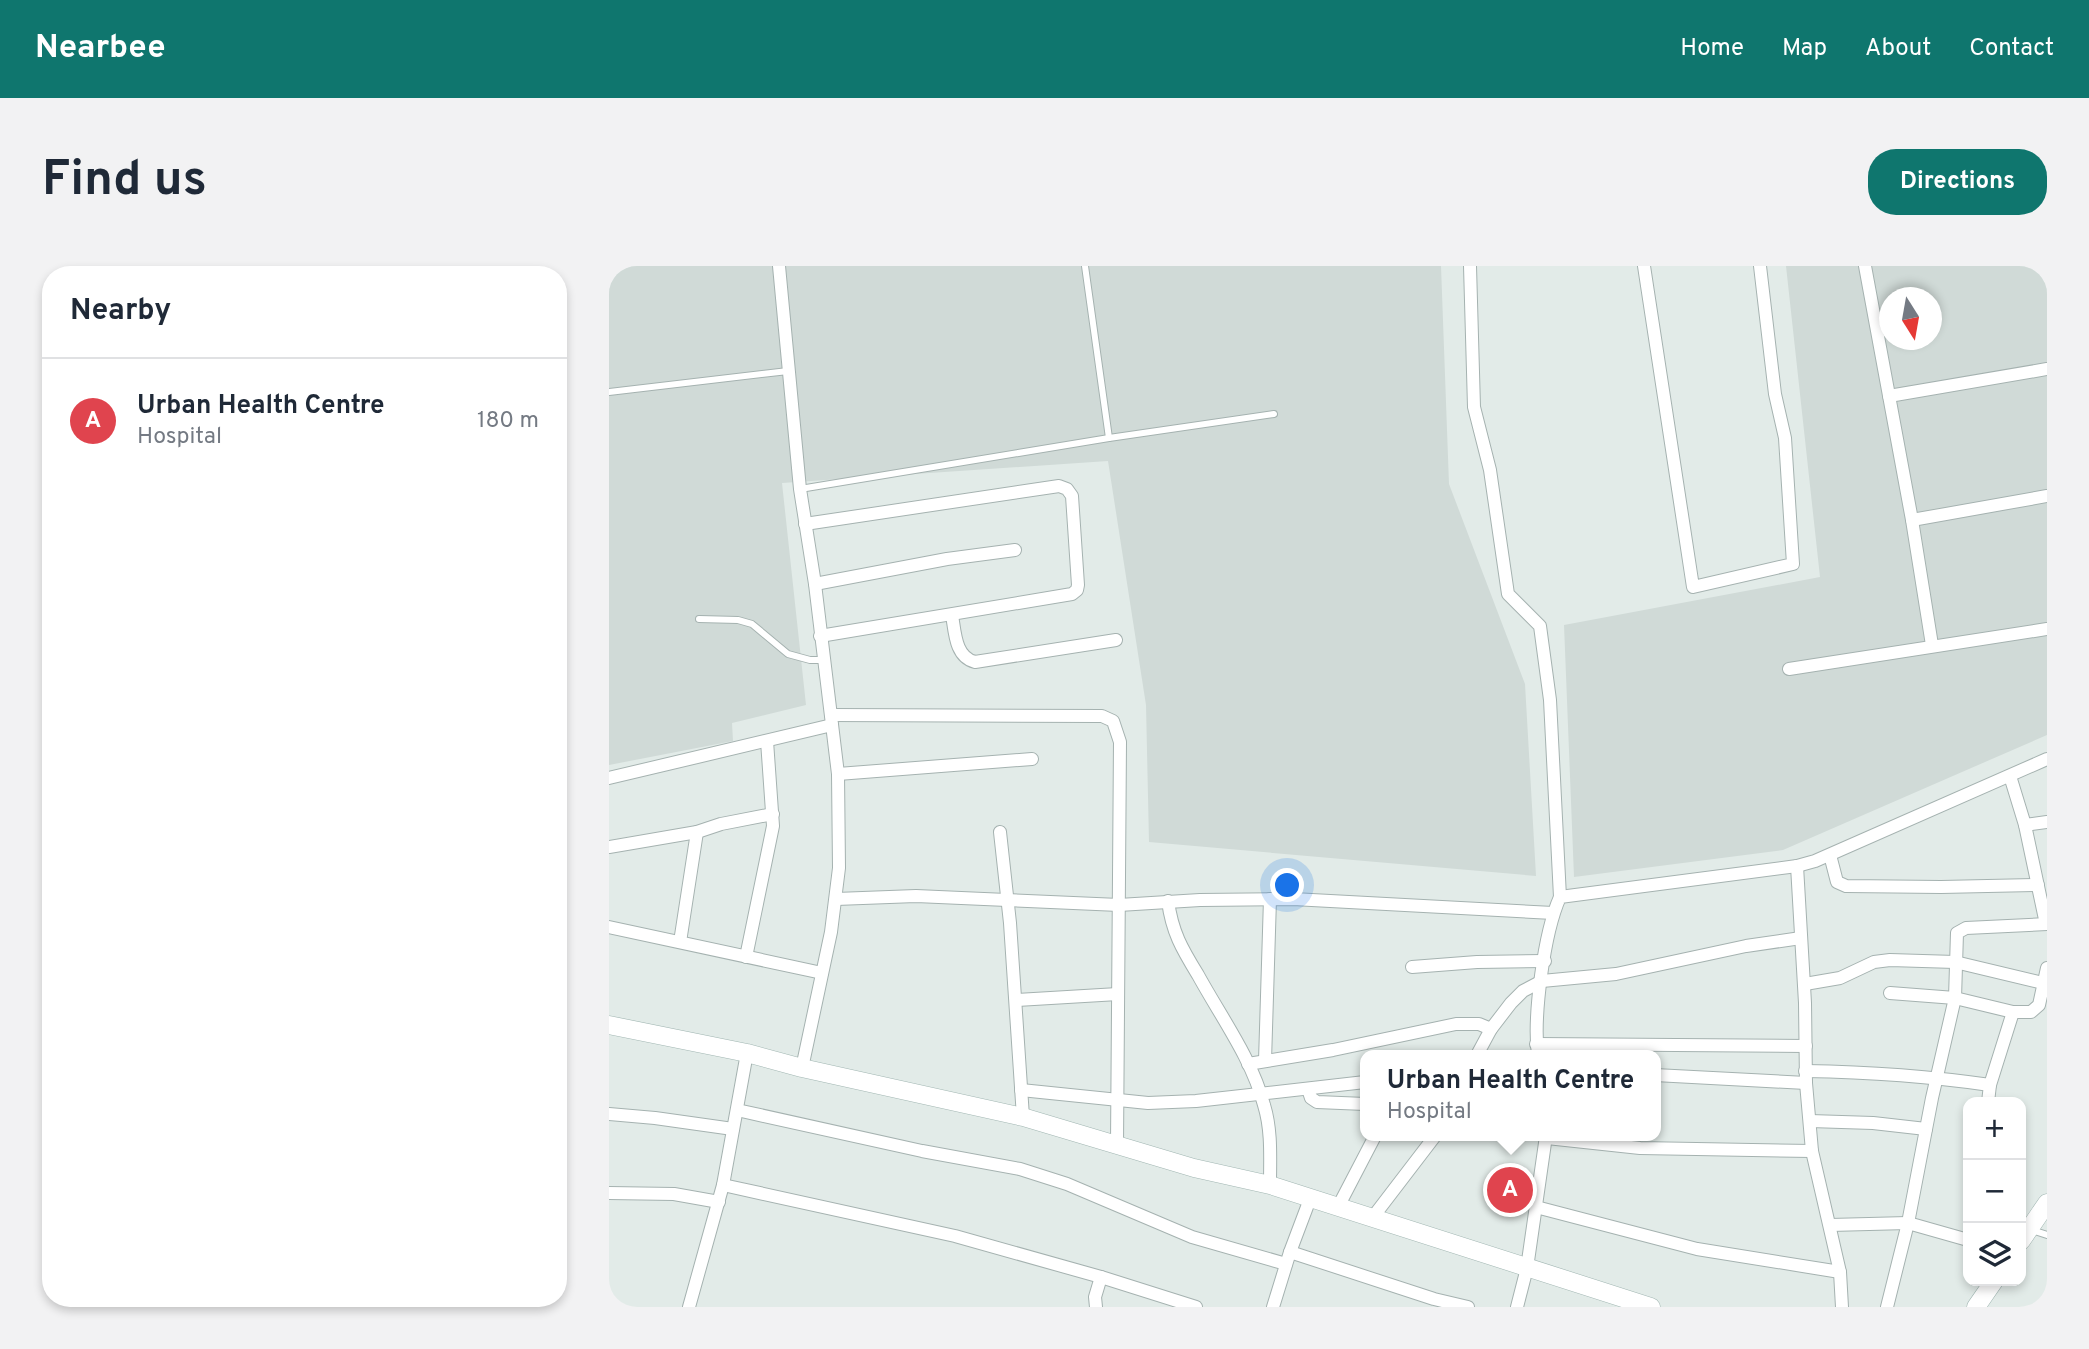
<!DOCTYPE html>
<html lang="en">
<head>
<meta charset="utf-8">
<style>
	:root { --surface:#fff; --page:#f2f2f3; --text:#1f2937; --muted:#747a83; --line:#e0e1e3; --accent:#0f766e }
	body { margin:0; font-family:Overpass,sans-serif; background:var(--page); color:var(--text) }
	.controls { position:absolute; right:21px; bottom:21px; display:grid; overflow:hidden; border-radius:14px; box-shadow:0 4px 10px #0003 }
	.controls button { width:63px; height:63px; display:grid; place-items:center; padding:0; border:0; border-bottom:2px solid var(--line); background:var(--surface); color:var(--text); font:35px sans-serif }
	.compass { position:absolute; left:1270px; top:21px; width:63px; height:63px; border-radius:50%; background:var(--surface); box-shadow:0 4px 10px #0003; rotate:169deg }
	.you { position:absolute; left:679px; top:620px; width:24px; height:24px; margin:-18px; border:5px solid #fff; border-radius:50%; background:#1a73e8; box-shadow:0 0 0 10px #1a73e833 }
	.badge { display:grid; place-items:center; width:46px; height:46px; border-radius:50%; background:var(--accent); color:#fff; font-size:23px; font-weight:700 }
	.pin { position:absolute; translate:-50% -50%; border:4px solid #fff; box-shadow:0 2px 7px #0006 }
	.popup { position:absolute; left:751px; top:784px; width:301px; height:91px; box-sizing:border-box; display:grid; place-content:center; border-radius:14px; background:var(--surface); filter:drop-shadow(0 2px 5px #0005); font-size:23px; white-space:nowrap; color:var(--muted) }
	.popup b { font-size:26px; color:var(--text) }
	.popup::after { content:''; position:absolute; left:50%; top:100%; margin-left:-14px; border:14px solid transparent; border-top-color:var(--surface) }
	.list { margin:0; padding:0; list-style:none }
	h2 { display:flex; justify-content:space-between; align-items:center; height:91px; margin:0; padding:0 28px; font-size:30px }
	h2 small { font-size:23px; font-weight:400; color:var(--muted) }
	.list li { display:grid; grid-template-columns:46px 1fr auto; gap:21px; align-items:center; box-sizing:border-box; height:126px; padding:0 28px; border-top:2px solid var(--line) }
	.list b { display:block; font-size:26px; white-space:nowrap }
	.list p { margin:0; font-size:23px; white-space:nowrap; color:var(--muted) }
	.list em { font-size:23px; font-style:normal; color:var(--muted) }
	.icon { flex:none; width:38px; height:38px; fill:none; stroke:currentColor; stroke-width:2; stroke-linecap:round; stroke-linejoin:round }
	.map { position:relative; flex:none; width:1438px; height:1041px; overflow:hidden; border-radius:28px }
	header { display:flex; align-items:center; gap:42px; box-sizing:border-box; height:98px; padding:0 35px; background:var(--accent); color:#fff }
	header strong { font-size:33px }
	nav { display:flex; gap:38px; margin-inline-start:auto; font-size:24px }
	.intro { display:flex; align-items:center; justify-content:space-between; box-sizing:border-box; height:168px; padding:0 42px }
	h1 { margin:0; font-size:49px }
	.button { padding:18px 32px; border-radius:28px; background:var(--accent); color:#fff; font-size:24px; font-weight:700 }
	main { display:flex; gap:42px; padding:0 42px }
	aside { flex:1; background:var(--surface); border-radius:28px; box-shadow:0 4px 10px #0003 }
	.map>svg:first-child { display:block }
	.built { fill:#d0dad7; fill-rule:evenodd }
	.building { fill:#b7c5c2; stroke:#b5c4c0; stroke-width:2 }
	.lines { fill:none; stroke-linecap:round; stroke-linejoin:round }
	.lane-casing { stroke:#a5b2b0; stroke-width:8 }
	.street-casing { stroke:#a5b2b0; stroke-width:14 }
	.secondary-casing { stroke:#a1b6b2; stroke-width:19 }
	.lane { stroke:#fff; stroke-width:6 }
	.street { stroke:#fff; stroke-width:12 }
	.secondary { stroke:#fff; stroke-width:18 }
</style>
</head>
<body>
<header>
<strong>Nearbee</strong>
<nav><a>Home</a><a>Map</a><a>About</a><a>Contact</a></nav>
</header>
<div class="intro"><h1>Find us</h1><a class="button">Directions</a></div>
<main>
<aside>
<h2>Nearby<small></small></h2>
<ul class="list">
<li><span class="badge" style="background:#e0444e">A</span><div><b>Urban Health Centre</b><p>Hospital</p></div><em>180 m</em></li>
</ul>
</aside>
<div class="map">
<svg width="1438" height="1041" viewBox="0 0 1438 1041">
	<rect width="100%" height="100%" fill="#e2ebe8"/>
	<g class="built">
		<path d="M0,0H832L840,218L916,418L927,610L540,576L537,439L499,195L173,217L197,439L123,457L124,475L0,499Z"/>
		<path d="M1177,0H1438V469L1174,584L965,611L955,359L1211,311ZM1280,32H1322V74H1280Z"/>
	</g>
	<path class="building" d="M888,903L917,908L911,941L882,937Z"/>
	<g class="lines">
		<g class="lane-casing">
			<g id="lane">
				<path d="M476,0L500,172"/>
				<path d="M0,126L179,105"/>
				<path d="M191,223L500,172L665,148"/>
				<path d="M90,353L129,354L143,358L179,388L201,394H215"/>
				<path d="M1423,964L1438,969"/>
			</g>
		</g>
		<g class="street-casing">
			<g id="street">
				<path d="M170,0L191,223L206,318L229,508L230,602L222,666L193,802"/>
				<path d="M861,0L865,141L881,204L899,328L931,360L941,434L951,631"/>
				<path d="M1035,0L1084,321L1184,298L1176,172L1166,128L1151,0"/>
				<path d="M1256,0L1303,254L1323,379"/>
				<path d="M1280,130L1438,103"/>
				<path d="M1303,254L1438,230"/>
				<path d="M196,258L450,220L458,223L463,230L469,319L468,324L463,328L211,370"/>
				<path d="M206,318L338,293L406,284"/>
				<path d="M343,349C346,366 346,391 366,396L507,374"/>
				<path d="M1180,403L1438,363"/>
				<path d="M222,449L493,450L504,455L511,476L508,879"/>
				<path d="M229,508L423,493"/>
				<path d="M1401,510L1416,559L1437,658"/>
				<path d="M0,512L223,459"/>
				<path d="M1416,559L1438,556"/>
				<path d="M391,566L401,657L414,851"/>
				<path d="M0,581L88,566L112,558L164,548"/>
				<path d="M1221,589L1228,616L1237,620L1332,621L1429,619"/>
				<path d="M1188,600L1196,737L1197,817L1203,885L1231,1006L1233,1041"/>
				<path d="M227,633L307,630L510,639L591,634L684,633L944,647"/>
				<path d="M559,635C563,666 573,683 589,709C612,751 643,793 655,839C663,865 661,892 661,919"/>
				<path d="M0,661L213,707"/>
				<path d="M71,676L88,566"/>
				<path d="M137,691L164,560L158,475"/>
				<path d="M803,701L868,696L936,695"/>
				<path d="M1196,718L1231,712L1265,696L1281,694L1346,696L1434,717"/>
				<path d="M1281,727L1346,732L1404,746H1422L1430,739L1438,702"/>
				<path d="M408,734L509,728"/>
				<path d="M927,778L1197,780"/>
				<path d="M868,789L882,763L902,737L914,725L933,715L1007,708L1137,680L1192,672"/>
				<path d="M929,789C924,750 935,667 951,631L1188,600L1206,595L1438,493"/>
				<path d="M656,795L661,633"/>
				<path d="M639,798L724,784L847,758H870L882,763"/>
				<path d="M1196,805C1259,806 1319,810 1381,819"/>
				<path d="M1046,809L1197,817"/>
				<path d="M699,823L702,832L708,836L756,838"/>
				<path d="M412,824L539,837L587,835L756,816"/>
				<path d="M1379,836L1381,819L1404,746"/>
				<path d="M128,844L313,885L411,903L458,918L583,971L677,998"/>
				<path d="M0,848L46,852L124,863"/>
				<path d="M1201,855L1264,857L1317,863"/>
				<path d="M938,872L1031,882L1203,885"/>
				<path d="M114,919L346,970L492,1011L587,1041"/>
				<path d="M0,927L65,928L110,936"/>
				<path d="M729,941L766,870"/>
				<path d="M927,941L1088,983L1231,1006"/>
				<path d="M764,951L826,870"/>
				<path d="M1221,959L1299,957L1359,974"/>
				<path d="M681,986L825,1033L859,1041"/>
				<path d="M80,1041L114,919L138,787"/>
				<path d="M487,1041L486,1031L492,1011"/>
				<path d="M664,1041L681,986L701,933"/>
				<path d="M908,1041L918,1002L937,870"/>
				<path d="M1278,1041L1299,957L1323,832L1346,732L1348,667L1357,662L1438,658"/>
			</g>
		</g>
		<g class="secondary-casing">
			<g id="secondary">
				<path d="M0,759L138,787L193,802L414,851L585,902L661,919L1042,1041"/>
				<path d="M1412,975L1438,937"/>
				<path d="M1367,1041L1385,1015"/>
			</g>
		</g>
		<use href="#lane" class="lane"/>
		<use href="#street" class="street"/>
		<use href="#secondary" class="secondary"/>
	</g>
</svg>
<div class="controls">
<button>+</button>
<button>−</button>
<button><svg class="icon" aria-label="layers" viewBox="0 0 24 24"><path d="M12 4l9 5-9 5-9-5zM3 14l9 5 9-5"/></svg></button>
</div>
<svg class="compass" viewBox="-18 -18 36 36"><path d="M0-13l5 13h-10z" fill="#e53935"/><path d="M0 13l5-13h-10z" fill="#747a83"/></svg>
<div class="you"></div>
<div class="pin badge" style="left:901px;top:924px;background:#e0444e">A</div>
<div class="popup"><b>Urban Health Centre</b>Hospital</div>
</div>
</main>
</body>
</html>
